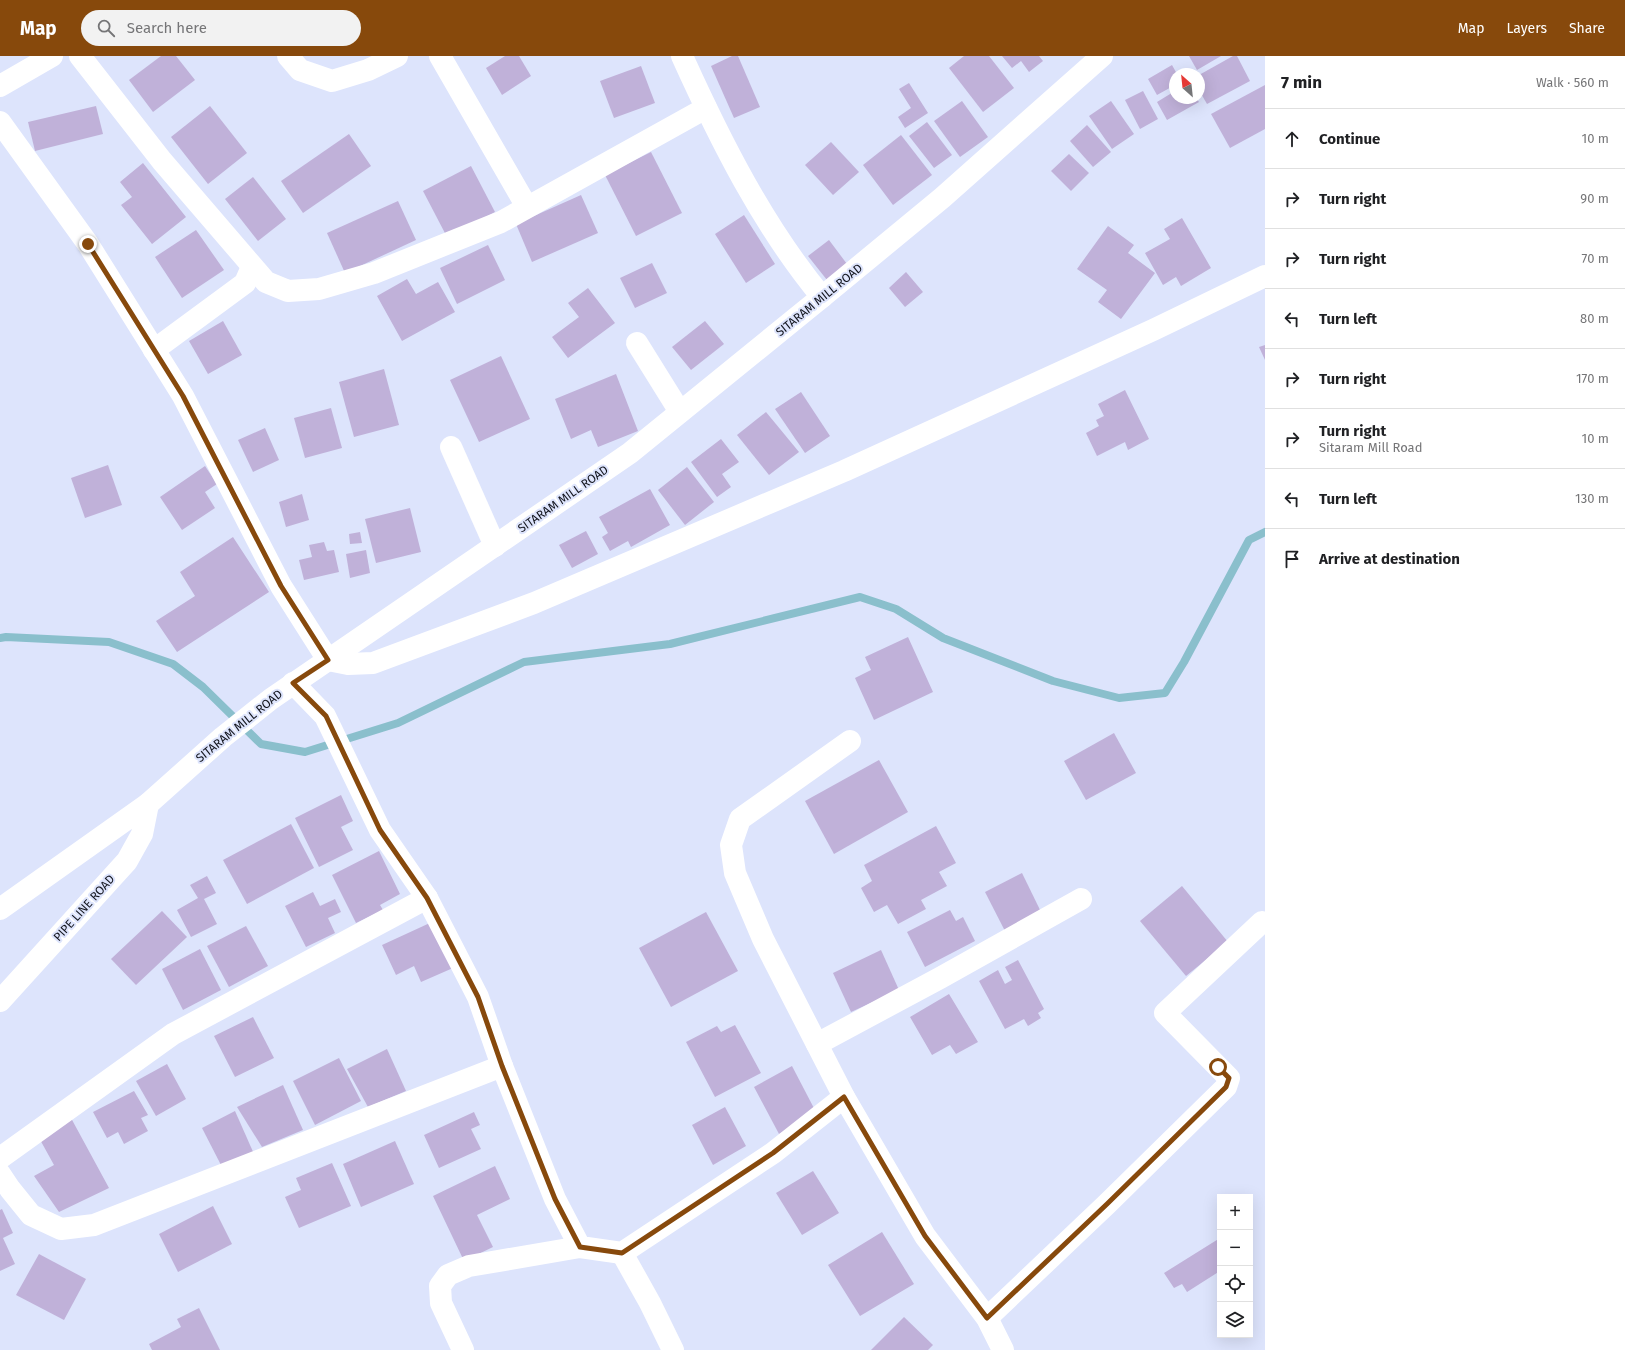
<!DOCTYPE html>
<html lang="en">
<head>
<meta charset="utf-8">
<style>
	:root { --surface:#fff; --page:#f2f2f2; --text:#202124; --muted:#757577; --line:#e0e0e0; --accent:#87490c }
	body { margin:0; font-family:"Fira Sans",sans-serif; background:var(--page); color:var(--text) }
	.controls { position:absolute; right:12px; bottom:12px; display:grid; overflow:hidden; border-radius:0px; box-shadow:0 4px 16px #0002 }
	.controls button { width:36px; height:36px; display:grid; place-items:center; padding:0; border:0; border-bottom:1px solid var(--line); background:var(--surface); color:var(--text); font:20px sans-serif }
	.compass { position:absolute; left:1169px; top:12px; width:36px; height:36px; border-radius:50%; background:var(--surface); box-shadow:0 4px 16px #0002; rotate:333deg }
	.stop { position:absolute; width:12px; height:12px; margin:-9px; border:3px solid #87490c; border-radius:50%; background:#fff }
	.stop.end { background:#87490c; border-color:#fff; box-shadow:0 1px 4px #0008 }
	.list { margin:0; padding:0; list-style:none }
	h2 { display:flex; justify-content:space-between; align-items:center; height:52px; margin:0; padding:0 16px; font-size:17px }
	h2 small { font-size:13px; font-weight:400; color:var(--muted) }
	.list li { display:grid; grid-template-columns:26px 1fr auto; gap:12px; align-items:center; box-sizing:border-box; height:60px; padding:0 16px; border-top:1px solid var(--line) }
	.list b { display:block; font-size:15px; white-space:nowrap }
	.list p { margin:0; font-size:13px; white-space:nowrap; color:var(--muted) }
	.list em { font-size:13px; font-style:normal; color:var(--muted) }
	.icon { flex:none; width:22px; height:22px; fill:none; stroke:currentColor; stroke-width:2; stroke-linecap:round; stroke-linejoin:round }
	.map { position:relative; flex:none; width:1265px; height:1294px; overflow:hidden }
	header { display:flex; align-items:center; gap:24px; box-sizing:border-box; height:56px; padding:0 20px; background:var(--accent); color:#fff }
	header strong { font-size:19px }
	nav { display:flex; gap:22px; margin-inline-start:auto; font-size:14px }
	.search { width:280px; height:36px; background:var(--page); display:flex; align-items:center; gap:10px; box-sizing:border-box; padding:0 14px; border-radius:22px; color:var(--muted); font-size:15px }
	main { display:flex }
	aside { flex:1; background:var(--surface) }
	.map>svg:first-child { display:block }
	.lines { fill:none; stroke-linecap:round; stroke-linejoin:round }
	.stream { stroke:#8abfcc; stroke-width:8 }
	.building { fill:#c0b1d9 }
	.minor { stroke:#fff; stroke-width:22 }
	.major { stroke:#fff; stroke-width:22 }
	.route { stroke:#87490c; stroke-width:5 }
	.labels { text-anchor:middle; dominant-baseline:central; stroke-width:4; stroke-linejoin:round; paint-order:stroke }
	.street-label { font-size:12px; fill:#10121a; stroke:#dde4fc }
</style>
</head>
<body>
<header>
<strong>Map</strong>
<div class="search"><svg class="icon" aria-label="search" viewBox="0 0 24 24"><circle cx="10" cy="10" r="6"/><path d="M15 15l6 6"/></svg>Search here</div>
<nav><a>Map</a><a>Layers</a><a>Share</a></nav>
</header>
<main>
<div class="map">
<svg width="1265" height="1294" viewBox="0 0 1265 1294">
	<rect width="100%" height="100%" fill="#dde4fc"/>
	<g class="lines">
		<path class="stream" d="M0,582L6,581L109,586L173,608L203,631L261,688L305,696L398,667L524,606L670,588L860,541L896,553L943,582L1053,625L1119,642L1165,637L1184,606L1249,484L1265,476"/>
	</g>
	<g class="building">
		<path d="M161,0H176L195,24L153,56L129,24Z"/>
		<path d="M505,0H519L531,20L502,39L486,12Z"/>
		<path d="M732,0H738L760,51L734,62L711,10Z"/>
		<path d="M964,0H989L1014,32L983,56L949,12Z"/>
		<path d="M1002,0H1039L1043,5L1029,16L1021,5L1012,12Z"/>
		<path d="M1189,0H1221L1197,14Z"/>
		<path d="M1233,0H1237L1250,25L1207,48L1199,34V19Z"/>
		<path d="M1172,9L1177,18H1175V29L1157,39L1148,23Z"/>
		<path d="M641,10L655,47L614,62L600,25Z"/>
		<path d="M909,27L928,57L905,72L898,61L911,52L899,33Z"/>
		<path d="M1265,29V73L1230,92L1211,58Z"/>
		<path d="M1143,35L1158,63L1140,73L1125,44Z"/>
		<path d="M1175,35V42H1196L1199,46L1167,64L1157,46Z"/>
		<path d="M962,45L988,81L960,101L934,65Z"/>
		<path d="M1111,45L1134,78L1112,93L1089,60Z"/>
		<path d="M96,50L103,78L35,95L28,66Z"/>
		<path d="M210,50L247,97L208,128L171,81Z"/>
		<path d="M927,66L952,99L934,112L909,80Z"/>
		<path d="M1087,69L1111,96L1093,111L1070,85Z"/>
		<path d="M349,78L371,110L303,157L281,125Z"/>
		<path d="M901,79L932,119L893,149L863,109Z"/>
		<path d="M831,86L859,116L833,139L805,109Z"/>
		<path d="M651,96L682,157L636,180L605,119Z"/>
		<path d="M1069,98L1089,117L1071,135L1051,115Z"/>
		<path d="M143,107L186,161L152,188L121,149L132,141L120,126Z"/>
		<path d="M471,110L495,156L447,181L423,135Z"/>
		<path d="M253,121L286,163L258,185L225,143Z"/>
		<path d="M581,139L598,177L532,206L516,168Z"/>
		<path d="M398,145L416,184L345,217L327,177Z"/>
		<path d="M744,159L775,208L746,227L715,178Z"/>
		<path d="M1182,162L1211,212L1181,230L1176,221L1163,229L1145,197L1170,183L1164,173Z"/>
		<path d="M1108,170L1134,189L1128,197L1155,217L1121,263L1098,246L1107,234L1077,213Z"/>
		<path d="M196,174L224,214L182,242L155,201Z"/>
		<path d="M829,184L847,208L827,224L808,200Z"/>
		<path d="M488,189L505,224L457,248L440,212Z"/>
		<path d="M652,207L667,237L635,252L620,222Z"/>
		<path d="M906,216L923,236L905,251L889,232Z"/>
		<path d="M407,223L416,238L438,226L455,256L402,285L377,240Z"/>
		<path d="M588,232L615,267L568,302L552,281L579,261L568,247Z"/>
		<path d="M223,265L242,299L208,318L189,285Z"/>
		<path d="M705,265L724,288L691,314L672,291Z"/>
		<path d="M1265,289V304L1259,291Z"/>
		<path d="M501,300L530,363L479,386L450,324Z"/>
		<path d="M384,313L399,369L354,381L339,326Z"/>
		<path d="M616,318L638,375L598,391L591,374L571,383L555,343Z"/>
		<path d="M1125,334L1149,383L1128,394L1125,386L1097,400L1086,377L1099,370L1096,364L1104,360L1098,348Z"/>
		<path d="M801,336L830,380L805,397L775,353Z"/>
		<path d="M331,352L342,392L305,402L294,362Z"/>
		<path d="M766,356L799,396L769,419L737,379Z"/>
		<path d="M265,372L279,404L253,416L238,384Z"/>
		<path d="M721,383L739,406L722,418L731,431L717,441L691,406Z"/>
		<path d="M108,409L122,449L85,462L71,422Z"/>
		<path d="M205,410L217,428L205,436L215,452L182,474L160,441Z"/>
		<path d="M687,411L714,446L685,469L658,434Z"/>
		<path d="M650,433L670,469L631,491L628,485L610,495L602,481L608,477L599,461Z"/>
		<path d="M302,438L309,464L286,471L279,446Z"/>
		<path d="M410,452L421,496L376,507L365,463Z"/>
		<path d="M586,475L598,498L572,512L559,489Z"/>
		<path d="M360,476L362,487L350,488L349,478Z"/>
		<path d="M233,481L269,536L177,596L156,565L195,540L180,516Z"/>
		<path d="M324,486L327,495L334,494L339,516L304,524L299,504L312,501L309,489Z"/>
		<path d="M366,494L370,517L350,522L346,498Z"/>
		<path d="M908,581L933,636L874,664L855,622L871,614L865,601Z"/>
		<path d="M1114,677L1136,717L1086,744L1064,705Z"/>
		<path d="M879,704L908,756L834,798L805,745Z"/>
		<path d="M341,739L353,765L341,771L353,794L319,811L295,762Z"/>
		<path d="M291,768L314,812L247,848L223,804Z"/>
		<path d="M936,770L956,807L939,816L947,830L921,844L926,853L898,868L887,849L874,856L861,832L872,825L864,809Z"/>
		<path d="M379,795L400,838L380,849L383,854L356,867L332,819Z"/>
		<path d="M1022,817L1043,860L1007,879L985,836Z"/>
		<path d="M207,820L216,837L204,843L217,868L191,881L177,854L198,842L190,829Z"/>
		<path d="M1182,830L1228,886L1186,920L1140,865Z"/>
		<path d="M313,836L320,850L335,843L341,856L328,862L335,877L306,891L285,850Z"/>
		<path d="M950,854L956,865L963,861L975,885L925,911L907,876Z"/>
		<path d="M162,855L187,881L136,929L111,903Z"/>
		<path d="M706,856L738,915L671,951L639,892Z"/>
		<path d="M432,866L453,912L421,926L414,910L396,919L382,889Z"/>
		<path d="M246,870L268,910L229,931L207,890Z"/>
		<path d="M200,893L221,934L183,954L162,913Z"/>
		<path d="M881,894L899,934L851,956L833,917Z"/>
		<path d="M1018,904L1044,953L1038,957L1041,962L1028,970L1024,963L1005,973L979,925L998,914L1005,928L1012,924L1005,911Z"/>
		<path d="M949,938L978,986L956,998L950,989L932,999L910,961Z"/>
		<path d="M253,961L274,1002L235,1021L214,980Z"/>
		<path d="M735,969L761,1017L715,1041L686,986L717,970L721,976Z"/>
		<path d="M387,993L406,1035L368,1051L347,1013Z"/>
		<path d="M339,1002L361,1045L315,1069L293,1025Z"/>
		<path d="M167,1008L186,1043L156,1060L136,1025Z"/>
		<path d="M792,1010L817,1058L779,1078L754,1031Z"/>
		<path d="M283,1029L303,1074L262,1091L237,1051Z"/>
		<path d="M134,1035L148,1059L141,1062L148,1075L124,1088L118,1076L107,1082L93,1056Z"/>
		<path d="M725,1051L746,1090L713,1109L692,1069Z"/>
		<path d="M235,1055L254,1098L222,1111L202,1072Z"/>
		<path d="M474,1056L480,1069L471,1073L481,1093L439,1112L424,1079Z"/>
		<path d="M71,1062L109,1132L59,1156L34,1120L54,1109L38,1080Z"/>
		<path d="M395,1085L414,1128L361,1151L343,1108Z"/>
		<path d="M332,1107L351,1150L299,1172L285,1141L301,1134L296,1122Z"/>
		<path d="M495,1110L510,1143L477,1159L493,1191L464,1205L433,1140Z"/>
		<path d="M813,1115L839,1157L802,1179L776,1137Z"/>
		<path d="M213,1150L232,1188L178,1216L159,1178Z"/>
		<path d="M2,1153L13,1177L3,1182L15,1208L0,1215V1154Z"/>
		<path d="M882,1176L914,1228L860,1260L828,1209Z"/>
		<path d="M1220,1182V1215L1187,1236L1182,1228L1174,1232L1164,1217Z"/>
		<path d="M39,1198L86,1223L64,1264L16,1239Z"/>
		<path d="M199,1252L220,1294H152L149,1288L181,1271L177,1263Z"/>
		<path d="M904,1261L933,1289L928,1294H871Z"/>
	</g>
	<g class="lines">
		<g class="minor">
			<path d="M80,0L162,105L266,226L288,235L319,233L374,217L501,166L706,52"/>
			<path d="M288,0L300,14L332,25L368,14L397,0"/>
			<path d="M440,0L527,151"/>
			<path d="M682,0C720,84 763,170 822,241"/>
			<path d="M0,30L52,0"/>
			<path d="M0,66L88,188L183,340L281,530L328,604L348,608L373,607L534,547L844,415L1153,274L1265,220"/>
			<path d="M637,287L680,356"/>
			<path d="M154,294L245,227L252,211"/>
			<path d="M451,391L495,490"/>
			<path d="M293,627L325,660L380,774L427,842L478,941L502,1010L555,1143L580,1191L622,1197L773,1097L844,1041"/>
			<path d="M850,685L740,763L731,789L735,817L763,883L844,1041L925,1180L987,1262L1003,1294"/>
			<path d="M0,945L127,805L142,778L148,748"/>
			<path d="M817,988L940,922L1081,843"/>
			<path d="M0,1102L173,978L427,842"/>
			<path d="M0,1118L10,1133L31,1159L61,1173L94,1169L502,1010"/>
			<path d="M622,1197L650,1247L673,1294"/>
			<path d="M987,1262L1107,1148L1226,1031L1229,1022L1165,957L1262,866"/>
			<path d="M463,1294L441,1247L440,1230L448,1219L469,1210L580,1191"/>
		</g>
		<path class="major" d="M0,853L148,748L223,681L271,643L328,604L630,397L822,241L942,142L1102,0"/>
	</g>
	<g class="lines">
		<path class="route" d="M88,188L183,340L281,530L328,604L293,627L326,660L380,774L427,842L478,941L502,1010L555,1143L580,1191L622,1197L773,1097L844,1041L925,1180L987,1262L1107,1148L1226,1031L1229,1022L1218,1011"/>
	</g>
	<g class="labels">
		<g class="street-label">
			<text transform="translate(819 244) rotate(-39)">SITARAM MILL ROAD</text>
			<text transform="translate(563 443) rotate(-35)">SITARAM MILL ROAD</text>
			<text transform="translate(239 670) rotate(-39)">SITARAM MILL ROAD</text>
			<text transform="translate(84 852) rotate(-48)">PIPE LINE ROAD</text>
		</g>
	</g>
</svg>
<div class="controls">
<button>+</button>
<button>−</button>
<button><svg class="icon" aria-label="locate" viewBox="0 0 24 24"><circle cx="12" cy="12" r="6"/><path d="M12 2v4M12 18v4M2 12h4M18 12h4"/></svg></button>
<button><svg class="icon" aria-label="layers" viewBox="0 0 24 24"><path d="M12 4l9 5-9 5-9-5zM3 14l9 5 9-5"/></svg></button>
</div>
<svg class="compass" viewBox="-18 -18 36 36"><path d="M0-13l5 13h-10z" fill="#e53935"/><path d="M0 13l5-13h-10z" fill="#757577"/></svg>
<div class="stop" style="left:1218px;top:1011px"></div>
<div class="stop end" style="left:88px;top:188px"></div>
</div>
<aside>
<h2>7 min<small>Walk · 560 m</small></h2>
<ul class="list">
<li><svg class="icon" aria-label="ahead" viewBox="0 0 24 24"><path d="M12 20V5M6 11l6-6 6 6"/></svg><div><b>Continue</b></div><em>10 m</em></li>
<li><svg class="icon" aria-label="right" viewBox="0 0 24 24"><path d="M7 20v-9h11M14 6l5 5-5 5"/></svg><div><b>Turn right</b></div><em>90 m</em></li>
<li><svg class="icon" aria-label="right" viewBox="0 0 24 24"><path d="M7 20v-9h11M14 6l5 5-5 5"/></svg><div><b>Turn right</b></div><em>70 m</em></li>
<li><svg class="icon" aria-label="left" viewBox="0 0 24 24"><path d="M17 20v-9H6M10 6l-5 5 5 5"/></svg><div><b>Turn left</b></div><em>80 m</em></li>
<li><svg class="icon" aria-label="right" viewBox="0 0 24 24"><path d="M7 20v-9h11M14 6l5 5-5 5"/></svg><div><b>Turn right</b></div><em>170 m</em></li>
<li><svg class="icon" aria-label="right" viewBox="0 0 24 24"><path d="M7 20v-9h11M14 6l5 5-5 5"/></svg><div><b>Turn right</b><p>Sitaram Mill Road</p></div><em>10 m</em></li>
<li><svg class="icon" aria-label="left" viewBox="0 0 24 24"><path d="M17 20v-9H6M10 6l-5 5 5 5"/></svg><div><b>Turn left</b></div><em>130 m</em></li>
<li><svg class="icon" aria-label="arrive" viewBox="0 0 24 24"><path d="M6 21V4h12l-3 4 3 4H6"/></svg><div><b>Arrive at destination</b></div></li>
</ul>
</aside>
</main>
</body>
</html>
